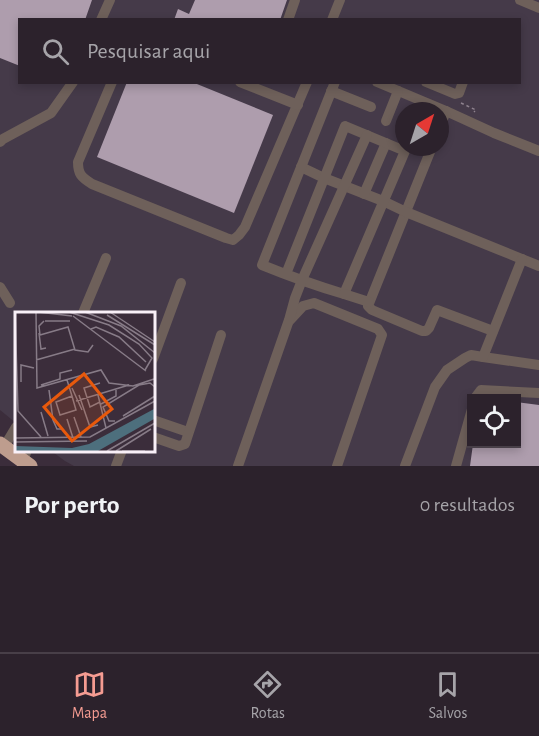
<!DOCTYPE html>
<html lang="pt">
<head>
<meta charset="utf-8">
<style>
	:root { --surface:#2c222c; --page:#382f38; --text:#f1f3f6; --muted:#a6a4a9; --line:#483f48; --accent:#f59c92 }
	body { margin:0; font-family:"Alegreya Sans",sans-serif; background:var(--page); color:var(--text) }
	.controls { position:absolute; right:18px; bottom:18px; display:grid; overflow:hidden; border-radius:0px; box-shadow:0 3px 9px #0003 }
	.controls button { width:54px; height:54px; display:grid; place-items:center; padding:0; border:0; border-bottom:2px solid var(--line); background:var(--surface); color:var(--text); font:30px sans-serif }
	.compass { position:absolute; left:395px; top:102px; width:54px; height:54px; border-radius:50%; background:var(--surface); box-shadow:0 3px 9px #0003; rotate:39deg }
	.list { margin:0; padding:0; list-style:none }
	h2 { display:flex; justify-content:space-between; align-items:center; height:78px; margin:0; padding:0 24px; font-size:26px }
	h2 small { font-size:20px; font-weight:400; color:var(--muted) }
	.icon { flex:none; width:33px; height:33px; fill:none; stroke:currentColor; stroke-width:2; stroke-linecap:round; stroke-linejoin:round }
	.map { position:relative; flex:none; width:539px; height:466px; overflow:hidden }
	.search { position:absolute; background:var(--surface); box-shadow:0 3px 9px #0003; left:18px; right:18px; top:18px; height:66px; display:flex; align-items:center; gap:15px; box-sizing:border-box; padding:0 21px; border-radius:0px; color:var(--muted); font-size:22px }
	.sheet { height:186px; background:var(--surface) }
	nav { display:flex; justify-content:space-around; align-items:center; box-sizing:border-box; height:84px; border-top:2px solid var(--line); background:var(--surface); font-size:16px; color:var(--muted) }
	nav a { display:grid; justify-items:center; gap:3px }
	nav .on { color:var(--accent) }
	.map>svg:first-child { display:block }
	.industrial { fill:#453a49; fill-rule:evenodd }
	.building { fill:#ae9dad }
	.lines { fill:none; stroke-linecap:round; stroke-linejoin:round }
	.path { stroke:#8e828e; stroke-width:1.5; stroke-dasharray:3 3; stroke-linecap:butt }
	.minor { stroke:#6e605a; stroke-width:10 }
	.highway { stroke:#be9d8e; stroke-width:15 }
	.inset-road { fill:none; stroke:#877b87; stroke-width:1.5 }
	.view { fill:#e8590c; fill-opacity:0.15; stroke:#e8590c; stroke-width:3 }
	.inset-edge { fill:none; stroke:#f9f0f8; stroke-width:3 }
</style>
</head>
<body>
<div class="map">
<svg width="539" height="466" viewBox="0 0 539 466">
	<rect width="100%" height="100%" fill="#3b2d3b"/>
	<path class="industrial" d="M0,0H539V466H74L65,461L50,450H153V313H16V423L0,410ZM20,20H520V82H20ZM404,111H440V147H404ZM472,398H516V444H472Z"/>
	<g class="building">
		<path d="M0,0H92L85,20H20V66L0,58Z"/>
		<path d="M195,0H287L280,20H174L178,9L189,14Z"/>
		<path d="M127,82H192L273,115L234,213L97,157Z"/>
		<path d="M516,402L539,405V466H470L473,444H516Z"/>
	</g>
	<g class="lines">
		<path class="path" d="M461,103L476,110L474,112"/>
		<g class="minor">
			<path d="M520,0L539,8"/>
			<path d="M101,20L110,0"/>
			<path d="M288,20L295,0"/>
			<path d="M332,20L340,0"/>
			<path d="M112,82L78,162C78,174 81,177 92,184L226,238L233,240L239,235L245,227L307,82"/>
			<path d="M240,82L298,105"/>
			<path d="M377,82L446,111"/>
			<path d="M426,82L455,94L459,93L463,82"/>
			<path d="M331,91L371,107"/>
			<path d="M386,121L398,91"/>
			<path d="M440,127L446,111L494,133L539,151"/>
			<path d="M0,142L3,139L51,113L73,82"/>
			<path d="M432,147L368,306L372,310L422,331H426L429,328L437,310L493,331"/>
			<path d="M301,167L324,178L383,201L406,212L539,266"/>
			<path d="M364,194L386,143"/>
			<path d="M286,274L345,126L405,151L344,294C317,286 289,276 262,265L335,82"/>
			<path d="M0,287L10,303"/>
			<path d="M344,294L369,302"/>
			<path d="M83,313L106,258"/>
			<path d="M290,320L303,306L314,303L378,329L382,335L337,466"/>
			<path d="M483,357L539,365"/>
			<path d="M153,359L181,283"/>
			<path d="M475,398L481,390L539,393"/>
			<path d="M153,420L188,432"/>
			<path d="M153,437L179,446L185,444L221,335"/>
			<path d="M4,447L16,427"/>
			<path d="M23,461L27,450"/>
			<path d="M116,466L122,450"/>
			<path d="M238,466L289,320L295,298L302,280L367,135"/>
			<path d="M405,466L435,387L447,370L465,358L471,355L483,357L522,259"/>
			<path d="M456,466L472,409"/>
		</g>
		<path class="highway" d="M0,444L30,466"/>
	</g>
	<g transform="translate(15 312)">
		<rect width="140" height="140" fill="#3b2d3b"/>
		<path d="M139,97V107L83,139H0V134L57,136L74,132Z" fill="#4d6f7d"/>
		<path class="inset-road" d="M0,0L3,99L26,125M21,0L22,76L86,58L94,71L118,74L139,67M23,0L57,4M54,0L94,13L124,32L137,46L130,58M70,0L106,14L140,41M95,0L140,30M92,3L140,33M58,4L131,59M29,9L24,14L25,23L53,15L60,38L73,40L78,33M30,9H55M76,17L81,15L104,25L131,50M24,21L26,37L31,36M21,48L60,37M52,68L57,84L61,98L45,103L41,90L57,84M6,70V53L19,56M85,71L69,76L75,95L85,90M30,73H26L45,67V61L57,58M57,76L67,98M34,78L38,108L42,117H48M64,83L75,115L83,113M83,83L91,116M61,89L114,73M86,92L101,84V78M26,100L33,124M108,104L140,84M59,105L66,125M52,107L58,126M100,109H94L88,95L124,73L135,71L140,75M0,126L75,125L140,89M0,130L72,129M92,139L140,111M101,139L136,117M107,139H130"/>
		<path class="view" d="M69,62L97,97L57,129L29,95Z"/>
		<rect width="140" height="140" class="inset-edge"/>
	</g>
</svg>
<div class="controls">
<button><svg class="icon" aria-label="locate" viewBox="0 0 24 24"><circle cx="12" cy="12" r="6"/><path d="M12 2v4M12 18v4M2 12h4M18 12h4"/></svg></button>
</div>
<svg class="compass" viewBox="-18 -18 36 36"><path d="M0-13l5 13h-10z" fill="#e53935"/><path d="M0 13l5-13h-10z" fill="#a6a4a9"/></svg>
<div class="search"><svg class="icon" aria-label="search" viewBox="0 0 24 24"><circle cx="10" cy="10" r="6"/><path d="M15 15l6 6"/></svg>Pesquisar aqui</div>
</div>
<section class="sheet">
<h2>Por perto<small>0 resultados</small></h2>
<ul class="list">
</ul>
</section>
<nav>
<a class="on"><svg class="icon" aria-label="map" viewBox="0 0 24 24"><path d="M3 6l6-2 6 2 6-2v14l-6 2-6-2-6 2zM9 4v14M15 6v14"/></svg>Mapa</a>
<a><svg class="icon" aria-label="directions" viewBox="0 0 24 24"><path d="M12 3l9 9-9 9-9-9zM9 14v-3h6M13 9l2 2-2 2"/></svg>Rotas</a>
<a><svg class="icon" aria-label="saved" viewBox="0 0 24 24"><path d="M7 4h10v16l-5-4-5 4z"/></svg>Salvos</a>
</nav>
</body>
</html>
